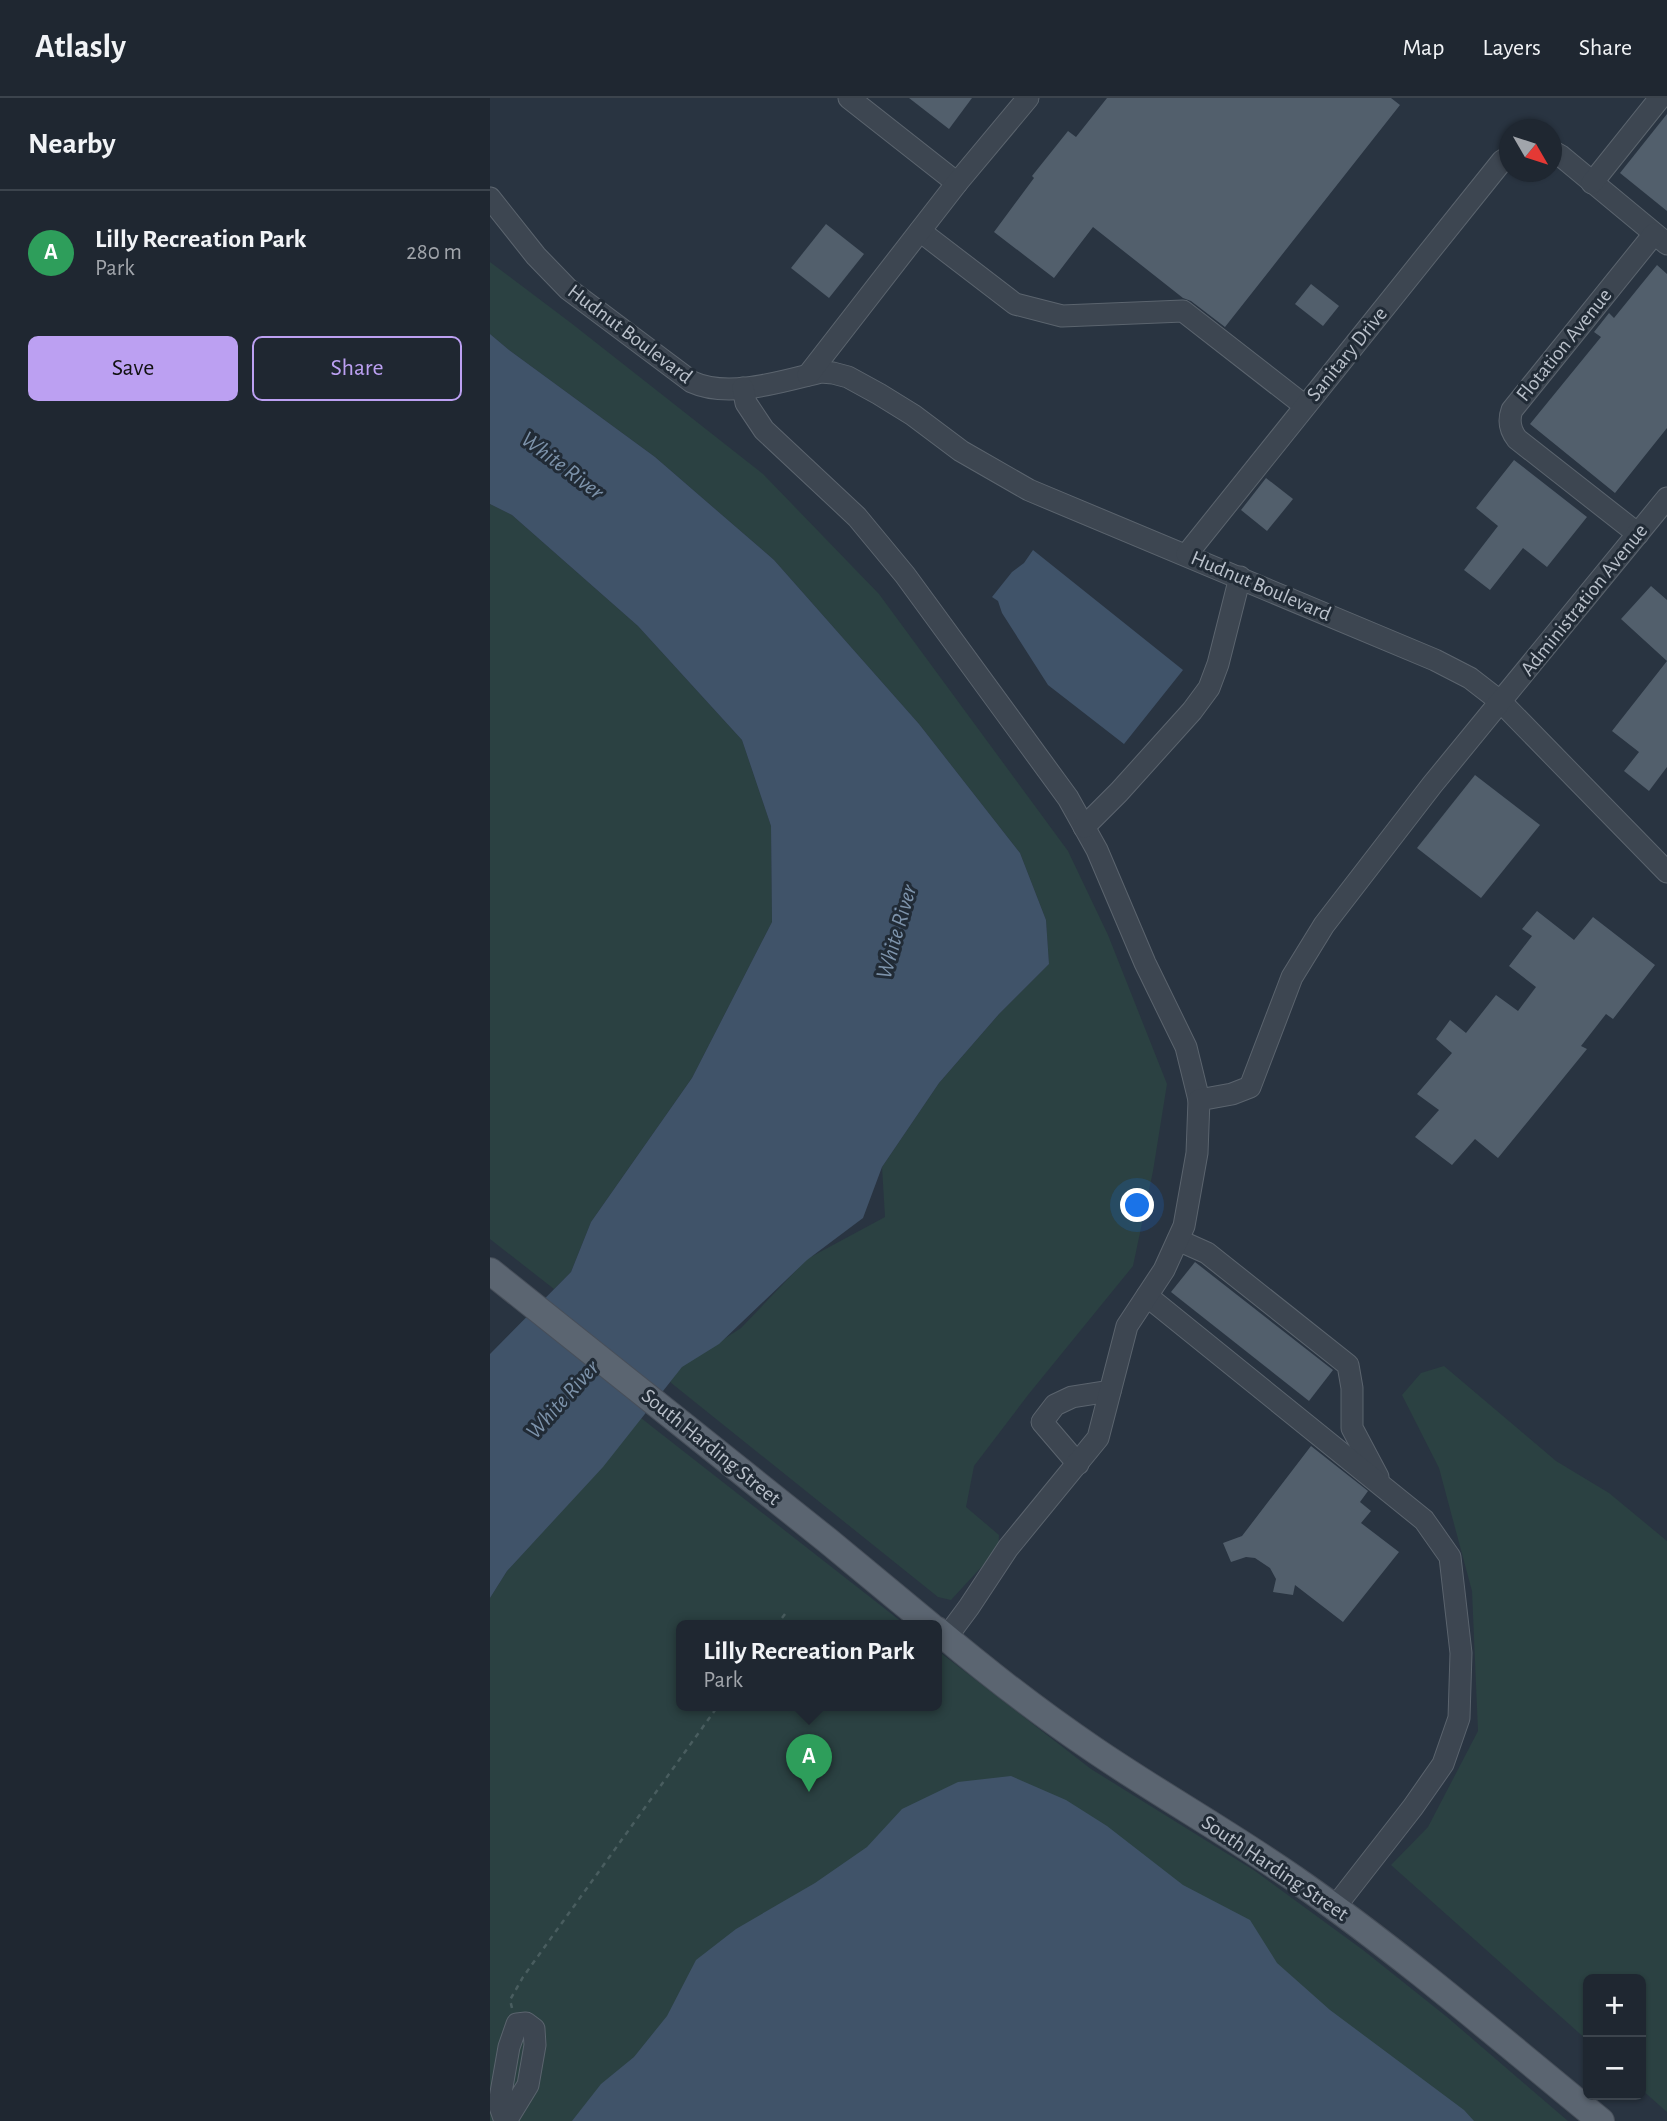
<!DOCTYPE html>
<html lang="en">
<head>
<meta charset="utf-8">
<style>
	:root { --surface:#1f2731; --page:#272f39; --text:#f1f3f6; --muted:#a1a5ab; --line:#3c444d; --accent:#bca0f2 }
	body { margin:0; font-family:"Alegreya Sans",sans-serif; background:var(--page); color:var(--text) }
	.controls { position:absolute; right:21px; bottom:21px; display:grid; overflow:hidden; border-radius:10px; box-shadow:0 2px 5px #0004 }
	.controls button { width:63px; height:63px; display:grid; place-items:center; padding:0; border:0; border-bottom:2px solid var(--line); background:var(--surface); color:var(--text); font:35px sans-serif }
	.compass { position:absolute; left:1009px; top:21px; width:63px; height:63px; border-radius:50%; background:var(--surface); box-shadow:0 2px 5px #0004; rotate:129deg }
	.you { position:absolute; left:648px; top:1108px; width:24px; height:24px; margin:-18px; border:5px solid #fff; border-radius:50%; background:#1a73e8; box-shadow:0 0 0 10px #1a73e833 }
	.badge { display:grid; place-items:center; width:46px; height:46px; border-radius:50%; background:var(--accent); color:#fff; font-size:23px; font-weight:700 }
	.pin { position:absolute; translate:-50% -58px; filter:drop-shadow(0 2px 4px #0008) }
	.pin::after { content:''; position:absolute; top:37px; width:24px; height:21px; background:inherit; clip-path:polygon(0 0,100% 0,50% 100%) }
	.popup { position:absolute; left:186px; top:1522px; width:266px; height:91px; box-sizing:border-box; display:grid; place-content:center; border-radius:10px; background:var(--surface); filter:drop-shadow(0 2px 5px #0005); font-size:23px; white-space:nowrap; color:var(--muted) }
	.popup b { font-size:26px; color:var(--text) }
	.popup::after { content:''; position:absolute; left:50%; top:100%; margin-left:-14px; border:14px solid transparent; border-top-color:var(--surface) }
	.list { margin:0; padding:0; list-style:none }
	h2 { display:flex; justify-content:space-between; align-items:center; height:91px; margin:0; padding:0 28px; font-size:30px }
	h2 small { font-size:23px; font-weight:400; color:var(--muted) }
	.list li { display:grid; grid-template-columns:46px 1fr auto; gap:21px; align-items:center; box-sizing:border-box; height:126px; padding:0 28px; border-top:2px solid var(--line) }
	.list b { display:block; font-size:26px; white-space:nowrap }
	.list p { margin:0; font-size:23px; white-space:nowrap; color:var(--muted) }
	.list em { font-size:23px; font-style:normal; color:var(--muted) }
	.actions { display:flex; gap:14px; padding:21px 28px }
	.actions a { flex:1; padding:16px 0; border:2px solid var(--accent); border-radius:10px; text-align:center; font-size:24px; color:var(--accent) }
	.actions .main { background:var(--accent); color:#111 }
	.map { position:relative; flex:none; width:1177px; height:2023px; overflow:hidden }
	header { display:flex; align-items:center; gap:42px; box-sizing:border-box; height:98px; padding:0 35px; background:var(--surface); border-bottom:2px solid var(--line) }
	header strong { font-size:33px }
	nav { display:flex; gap:38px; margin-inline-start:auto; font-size:24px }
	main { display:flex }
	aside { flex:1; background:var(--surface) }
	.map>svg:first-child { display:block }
	.green { fill:#2b4142 }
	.water { fill:#405369 }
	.building { fill:#525f6c }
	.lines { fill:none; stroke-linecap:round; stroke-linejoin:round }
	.minor-casing { stroke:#5b646e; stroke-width:23 }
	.major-casing { stroke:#474f5a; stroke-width:28 }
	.path { stroke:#495d5f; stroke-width:2.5; stroke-dasharray:5 5; stroke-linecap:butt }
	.minor { stroke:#3d4651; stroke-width:21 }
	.major { stroke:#5b6571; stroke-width:26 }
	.labels { text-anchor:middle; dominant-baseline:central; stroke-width:6; stroke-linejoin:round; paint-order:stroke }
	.street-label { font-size:21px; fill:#bac1cb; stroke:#212b36 }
	.water-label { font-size:23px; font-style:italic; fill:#7d93ab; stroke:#212b36 }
</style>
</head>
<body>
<header>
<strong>Atlasly</strong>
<nav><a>Map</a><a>Layers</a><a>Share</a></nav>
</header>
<main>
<aside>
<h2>Nearby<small></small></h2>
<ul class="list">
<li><span class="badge" style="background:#2e9e5b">A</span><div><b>Lilly Recreation Park</b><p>Park</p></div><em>280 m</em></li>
</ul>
<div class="actions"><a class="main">Save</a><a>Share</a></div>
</aside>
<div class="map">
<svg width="1177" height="2023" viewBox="0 0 1177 2023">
	<rect width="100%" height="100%" fill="#293441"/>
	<g class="green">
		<path d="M0,164L81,225L273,376L389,496L578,753L618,837L677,986L663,1073L643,1168L538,1297L484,1368L476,1409L509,1437L508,1451L461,1502L448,1499L180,1284L192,1268L251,1230L317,1161L395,1119L392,1069L449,985L509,916L559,866L556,822L530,755L429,626L284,462L165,359L19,252L0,236Z"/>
		<path d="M0,406L22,417L148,528L252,642L281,728L282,824L202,980L101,1124L81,1174L64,1191L0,1141Z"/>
		<path d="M954,1268L1066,1363L1119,1395L1177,1443V2014L1151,1991V1881H1098V1943L901,1767L938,1729L988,1633L982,1493L949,1370L912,1297L931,1275Z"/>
		<path d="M151,1320L417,1528H191V1608H447V1552L601,1671L765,1773L873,1852L957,1919L1078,2023H0V1500L17,1473L112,1369Z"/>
	</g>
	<g class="water">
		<path d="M0,236L19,252L165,359L284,462L429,626L530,755L556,822L559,866L509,916L449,985L392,1069L373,1120L317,1162L229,1246L192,1269L113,1369L17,1473L0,1500V1256L81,1174L101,1124L202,980L282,824L281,728L252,642L148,528L22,417L0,406Z"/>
		<path d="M543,452L693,572L634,646L558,587L512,515L508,503L502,499L522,474L534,465Z"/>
		<path d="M521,1678L576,1702L617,1728L693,1787L760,1822L787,1865L840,1912L974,2012L984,2023H82L111,1986L144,1959L177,1918L206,1862L246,1831L325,1785L377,1749L412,1711L468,1684Z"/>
	</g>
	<g class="building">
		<path d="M419,0H482L459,31Z"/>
		<path d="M617,0H901L910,7L735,229L701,203L693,200L603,129L564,180L504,134L544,80L542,78L578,33L586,39Z"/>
		<path d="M1177,16V113L1130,75Z"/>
		<path d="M336,126L374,156L339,200L301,170Z"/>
		<path d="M1167,167L1177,176V330L1125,395L1040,326L1111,239L1104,234L1119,215L1124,220Z"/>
		<path d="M821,186L849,208L833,228L805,206Z"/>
		<path d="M1024,362L1097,419L1057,469L1033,450L1000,492L974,472L1008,428L986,410Z"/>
		<path d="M776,380L803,401L777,433L751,412Z"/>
		<path d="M1161,488L1177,502V669L1159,693L1134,673L1149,654L1122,633L1177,563L1131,521Z"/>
		<path d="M985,677L1050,727L991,800L927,750Z"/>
		<path d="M1047,813L1084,842L1103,819L1165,867L1123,921L1116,916L1091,948L1097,951L1008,1060L985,1041L962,1067L925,1039L949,1012L927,996L962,955L946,941L960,922L976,935L1006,897L1028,913L1046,889L1019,868L1042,838L1032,831Z"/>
		<path d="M705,1164L843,1272L819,1303L681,1194Z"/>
		<path d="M821,1348L878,1393L870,1404L881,1413L871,1425L909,1454L853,1524L805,1487L803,1497L783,1494L786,1481L780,1470L765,1460L756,1459L741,1464L733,1445L752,1438Z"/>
	</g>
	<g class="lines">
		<g class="minor-casing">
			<g id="minor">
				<path d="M359,0L467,85"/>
				<path d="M1062,53L1071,58L1177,146"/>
				<path d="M1102,85L1170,0"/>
				<path d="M0,100L46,158L78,191L202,284C239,301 293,283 331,274L343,275L358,279L389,296L423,317L471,353L539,392L945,562L980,580L1011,604L1177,774"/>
				<path d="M430,133L525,206L572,218L693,213L815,308"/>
				<path d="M318,277L467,85L538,0"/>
				<path d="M253,290L256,305L274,332L367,419L415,477L578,700L607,752L655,865L696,949L709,1002"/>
				<path d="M1148,436L1027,341C1020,332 1018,323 1022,312L1164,136"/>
				<path d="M697,456L1012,63L1020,58"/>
				<path d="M594,729L629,694L702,613L719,590L728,566L750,479"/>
				<path d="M688,1142L717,1155L858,1267L862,1290V1330L888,1379"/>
				<path d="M657,1198L934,1422L960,1459L971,1555L969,1620L953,1666L923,1709L845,1809"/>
				<path d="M588,1366L552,1324L565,1307L582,1299L620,1293"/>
				<path d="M456,1540L479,1509L518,1450L608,1340L637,1228L674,1172L694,1128L707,1055L709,1002L742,996L760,989L802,879L834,827L942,687L1177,400"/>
				<path d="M15,2023L9,2006L19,1949L27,1926L36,1925L44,1931L45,1947L38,1987L16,2023"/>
			</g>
		</g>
		<g class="major-casing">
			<g id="major">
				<path d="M0,1173L337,1442L441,1528"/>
				<path d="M447,1532C497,1574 548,1614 603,1651C672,1698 744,1738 812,1786C916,1859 1013,1943 1111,2023"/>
			</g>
		</g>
		<g class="path">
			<path d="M286,1528L295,1516"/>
			<path d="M22,1910L20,1902L33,1879L228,1608"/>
		</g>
		<use href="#minor" class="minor"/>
		<use href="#major" class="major"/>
	</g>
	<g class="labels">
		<g class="street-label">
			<text transform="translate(140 236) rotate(37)">Hudnut Boulevard</text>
			<text transform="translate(1074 247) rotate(-51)">Flotation Avenue</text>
			<text transform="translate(857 256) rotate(-51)">Sanitary Drive</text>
			<text transform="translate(771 488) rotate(23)">Hudnut Boulevard</text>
			<text transform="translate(1094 502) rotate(-51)">Administration Avenue</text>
			<text transform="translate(221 1349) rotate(39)">South Harding Street</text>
			<text transform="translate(785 1770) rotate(34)">South Harding Street</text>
		</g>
		<g class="water-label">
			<text transform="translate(72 368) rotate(37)">White River</text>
			<text transform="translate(407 834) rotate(-74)">White River</text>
			<text transform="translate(73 1302) rotate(-48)">White River</text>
		</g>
	</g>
</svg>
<div class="controls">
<button>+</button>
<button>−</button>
</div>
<svg class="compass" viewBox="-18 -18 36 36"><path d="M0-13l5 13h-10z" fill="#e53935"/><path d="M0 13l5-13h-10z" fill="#a1a5ab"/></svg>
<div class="you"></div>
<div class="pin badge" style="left:319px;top:1694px;background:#2e9e5b">A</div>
<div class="popup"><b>Lilly Recreation Park</b>Park</div>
</div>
</main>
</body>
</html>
